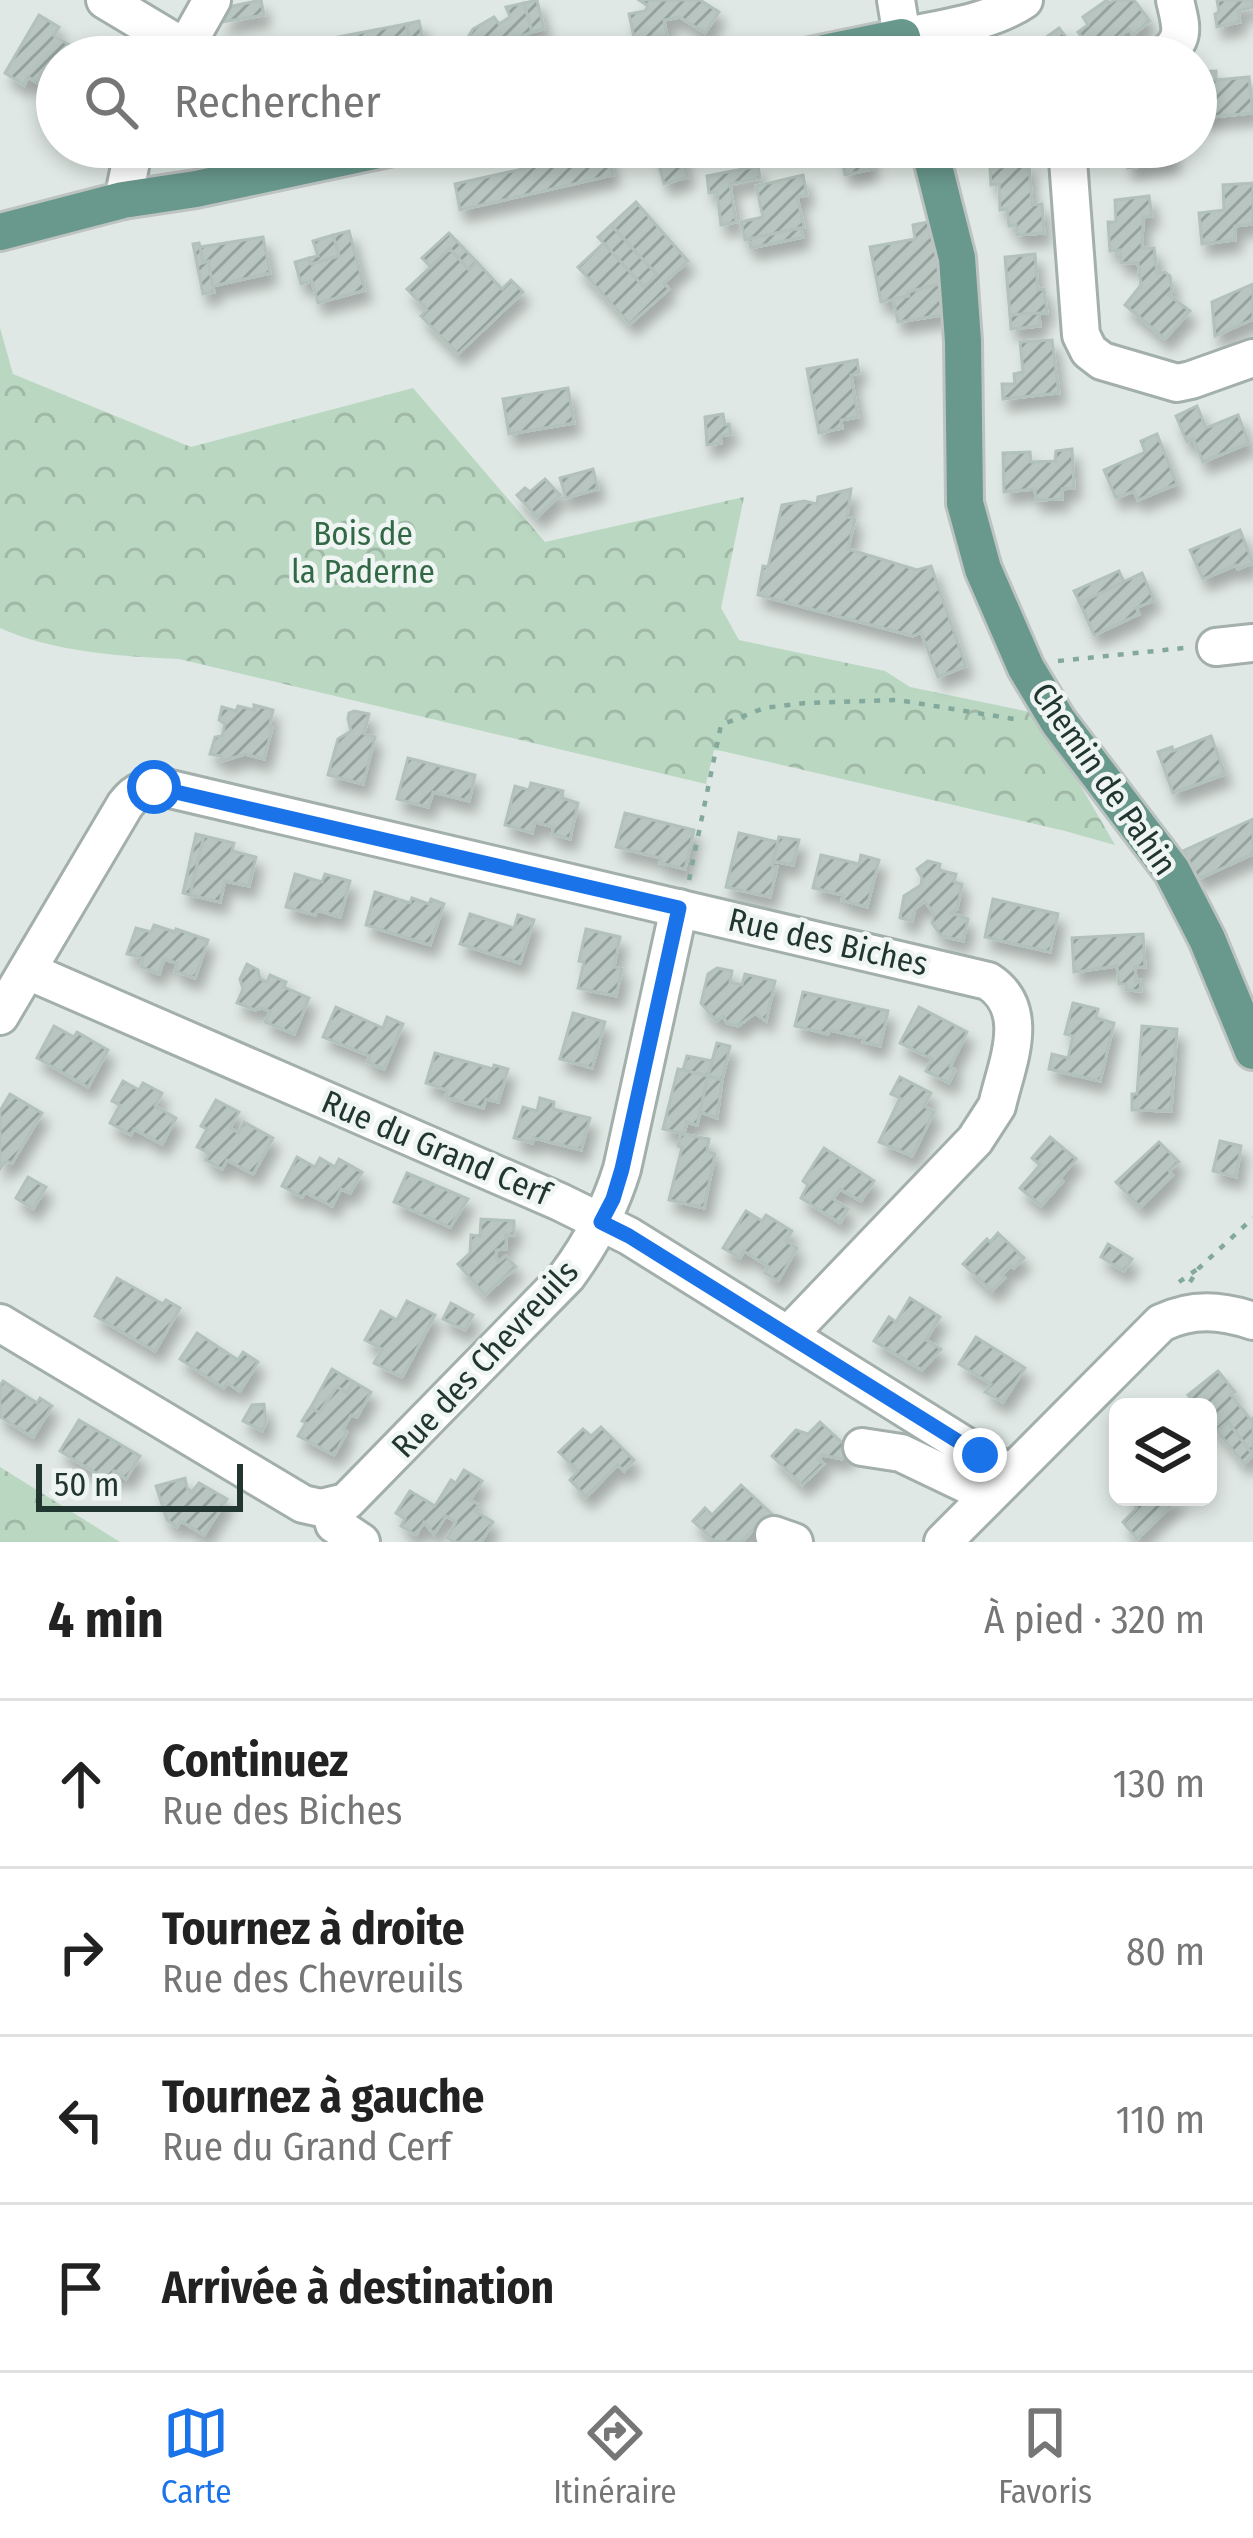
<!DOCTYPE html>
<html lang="fr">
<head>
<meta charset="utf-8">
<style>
	:root { --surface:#fff; --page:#f2f2f2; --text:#222; --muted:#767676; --line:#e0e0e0; --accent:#1a73e8 }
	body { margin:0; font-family:"Fira Sans Condensed",sans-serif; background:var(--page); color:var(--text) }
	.controls { position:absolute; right:36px; bottom:36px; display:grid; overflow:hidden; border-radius:18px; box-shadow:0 6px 18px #0003 }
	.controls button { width:108px; height:108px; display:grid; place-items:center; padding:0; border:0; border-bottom:3px solid var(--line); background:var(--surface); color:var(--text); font:60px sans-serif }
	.scale { position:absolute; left:36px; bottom:30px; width:207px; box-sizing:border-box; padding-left:12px; border:6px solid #223631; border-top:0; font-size:33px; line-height:42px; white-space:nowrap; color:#223631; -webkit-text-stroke:9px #eff5f2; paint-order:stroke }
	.stop { position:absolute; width:36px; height:36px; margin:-27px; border:9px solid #1a73e8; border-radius:50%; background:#fff }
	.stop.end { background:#1a73e8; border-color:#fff; box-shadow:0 3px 12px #0008 }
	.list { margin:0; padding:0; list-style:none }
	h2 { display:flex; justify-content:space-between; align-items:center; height:156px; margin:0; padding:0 48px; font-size:51px }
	h2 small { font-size:39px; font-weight:400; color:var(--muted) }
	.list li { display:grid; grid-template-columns:78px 1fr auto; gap:36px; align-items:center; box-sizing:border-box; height:168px; padding:0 48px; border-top:3px solid var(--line) }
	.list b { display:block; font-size:45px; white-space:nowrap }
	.list p { margin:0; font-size:39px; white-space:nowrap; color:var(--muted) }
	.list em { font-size:39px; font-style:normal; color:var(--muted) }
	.icon { flex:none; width:66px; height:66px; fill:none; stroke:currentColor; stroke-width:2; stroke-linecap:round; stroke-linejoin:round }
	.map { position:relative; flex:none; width:1253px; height:1542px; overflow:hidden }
	.search { position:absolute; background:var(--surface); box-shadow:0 6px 18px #0003; left:36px; right:36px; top:36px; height:132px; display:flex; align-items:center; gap:30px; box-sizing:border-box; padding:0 42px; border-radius:66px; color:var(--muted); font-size:45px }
	.sheet { height:828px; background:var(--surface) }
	nav { display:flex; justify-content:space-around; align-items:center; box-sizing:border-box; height:168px; border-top:3px solid var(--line); background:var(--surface); font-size:33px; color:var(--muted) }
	nav a { display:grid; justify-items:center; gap:6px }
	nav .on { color:var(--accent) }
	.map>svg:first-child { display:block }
	.forest { fill:url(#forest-crowns) }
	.building { fill:url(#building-hatch); stroke:#b2c1bb; stroke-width:3; filter:url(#shadow) }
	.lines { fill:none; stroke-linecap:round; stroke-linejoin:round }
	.minor-casing { stroke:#a3afab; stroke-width:42 }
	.major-casing { stroke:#bdc3c1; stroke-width:42 }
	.path { stroke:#83a89c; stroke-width:4.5; stroke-dasharray:6 9; stroke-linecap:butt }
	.minor { stroke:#fff; stroke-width:36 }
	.major { stroke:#69988c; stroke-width:36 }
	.route { stroke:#1a73e8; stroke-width:15 }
	.labels { text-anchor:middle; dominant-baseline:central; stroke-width:9; stroke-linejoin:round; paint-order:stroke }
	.park-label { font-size:33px; fill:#326846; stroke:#eff5f2 }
	.street-label { font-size:33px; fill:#223631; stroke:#eff5f2 }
</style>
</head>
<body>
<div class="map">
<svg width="1253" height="1542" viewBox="0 0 1253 1542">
	<defs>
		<pattern id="forest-crowns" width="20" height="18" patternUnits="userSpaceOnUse" patternTransform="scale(3)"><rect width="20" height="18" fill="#bad7c2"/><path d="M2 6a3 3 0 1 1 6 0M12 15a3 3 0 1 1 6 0" fill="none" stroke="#a0b9a7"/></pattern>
		<pattern id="building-hatch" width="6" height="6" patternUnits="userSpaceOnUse" patternTransform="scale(3)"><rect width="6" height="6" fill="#b8c5c0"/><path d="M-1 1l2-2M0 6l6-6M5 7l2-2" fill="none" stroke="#95a19d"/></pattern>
		<filter id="shadow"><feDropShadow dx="6" dy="11" stdDeviation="6" flood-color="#0004"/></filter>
	</defs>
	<rect width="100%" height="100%" fill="#dfe8e4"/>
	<g class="forest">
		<path d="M0,328L13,374L191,447L413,388L545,542L744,497L721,608L739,640L885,671L910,687L1039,714L1115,845L1065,831L722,751L714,750L706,784L179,659C124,657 49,651 0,628Z"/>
		<path d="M0,1467L120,1542H0Z"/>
	</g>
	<g class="building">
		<path d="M261,0L264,15L222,22L232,6Z"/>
		<path d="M537,0L544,29L532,32L524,3Z"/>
		<path d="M639,0H700L719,12L705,33L680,17L664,20L667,36L635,42L629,14L645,11L648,6Z"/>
		<path d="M1107,0L1110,3L1114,0H1134L1150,21L1133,35L1129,29L1095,55L1078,32L1088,25L1083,17Z"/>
		<path d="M1217,0H1253V7L1238,11L1240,22L1217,27L1215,14L1219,12Z"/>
		<path d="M524,3L532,32L508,41L509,43L499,48L501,52L498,57H467L466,53L470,46L465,42L473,29L494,17L499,24L510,17L506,7Z"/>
		<path d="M39,15L59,27L54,36L79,50L75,57H57V87L54,93L28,77L24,85L5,73Z"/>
		<path d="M419,21L427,57H413L406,24Z"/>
		<path d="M406,24L413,57H335L333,38Z"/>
		<path d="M1059,28L1081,57L1021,55Z"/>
		<path d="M278,38L282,57H253L250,43Z"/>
		<path d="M1216,71V80L1249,77L1253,113L1201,118L1196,72Z"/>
		<path d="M654,147H679L688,177L664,184Z"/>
		<path d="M850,147H867L872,169L845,175L840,149Z"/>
		<path d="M1131,147H1171L1173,161L1128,168L1126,149Z"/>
		<path d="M607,150L613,175L460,210L455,184Z"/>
		<path d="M1029,164L1032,205L1042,204L1044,233L1017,235L1016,225L1009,226L1007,209L1000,210L999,184L991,185L990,168Z"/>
		<path d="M758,166L760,178L730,184L736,222L721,225L717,192L709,193L707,176Z"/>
		<path d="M803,175L807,195L797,197L804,227L745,240L741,222L763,217L756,186Z"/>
		<path d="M1253,183V224L1235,226V240L1202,244L1199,213L1224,210L1223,185Z"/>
		<path d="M1149,196L1152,216L1143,217L1142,248H1154L1157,273L1165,272L1170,276L1172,291L1169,295L1190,311L1165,339L1125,305L1141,285L1138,263H1121L1120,250L1110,251L1108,222H1116L1115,200Z"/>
		<path d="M636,202L688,261L664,283L669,289L630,324L578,267L604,243L644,287L657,275L611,225Z"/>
		<path d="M928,222L931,236H933L941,284L908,292L909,296L881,302L870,247L915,239L913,225Z"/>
		<path d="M611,225L657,275L644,287L598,237Z"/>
		<path d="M801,228L803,237L751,248L749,239Z"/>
		<path d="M349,231L365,290L318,303L312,281L301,284L295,262L309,258L311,264L339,256L333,235Z"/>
		<path d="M449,233L477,262L469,270L450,249L431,267L422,258Z"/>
		<path d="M333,235L339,256L311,264L309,258L318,256L313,241Z"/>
		<path d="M263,237L270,273L213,286L208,261L203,263L200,247Z"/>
		<path d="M199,243L203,263L208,261L214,292L203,294L193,244Z"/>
		<path d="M450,249L469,270L477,262L502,289L511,280L523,292L458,354L421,316L427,310L407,289Z"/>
		<path d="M1035,254L1038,290L1044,289L1047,313L1010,315L1005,257Z"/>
		<path d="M940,284L942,315L898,322L893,299L909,296L908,292Z"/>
		<path d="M1253,284V319L1215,336L1212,302Z"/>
		<path d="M1039,313L1040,326L1011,329L1010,315Z"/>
		<path d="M1052,340L1059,393L1003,399L1002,384H1015L1014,374L1023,372L1020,342Z"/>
		<path d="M857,360L859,373L851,375L858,417L841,420L842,428L819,433L807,369Z"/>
		<path d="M568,388L574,423L509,434L503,399Z"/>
		<path d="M1197,406L1206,428L1238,415L1249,443L1203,462L1193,438L1187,442L1176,416Z"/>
		<path d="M723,414L725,425L729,424L731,434L720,436L721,443L707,445L705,417Z"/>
		<path d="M1157,434L1177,484L1138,500L1134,491L1116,498L1104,470L1145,452L1141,441Z"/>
		<path d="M1072,449L1074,488L1062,489V499L1036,500L1035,489L1004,492L1003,453L1030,452L1031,462L1055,461L1056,451Z"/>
		<path d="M593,469L598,489L566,498L560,478Z"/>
		<path d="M545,479L560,495L537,517L517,495L525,488L530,492Z"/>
		<path d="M851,489L847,517L855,519L848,549L917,570L931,566L966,666L938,677L921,632L913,636L758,595L763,566L768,567L782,505L804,501L817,504L818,497Z"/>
		<path d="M1240,530L1253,563L1238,569L1236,565L1203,579L1190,550Z"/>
		<path d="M1119,571L1124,582L1080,603L1074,591Z"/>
		<path d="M1142,573L1154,600L1136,608L1139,614L1094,635L1080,603Z"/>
		<path d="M254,705L273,710L269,727L272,728L264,759L245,754L222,761L221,756L210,754L215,737L222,736L225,724L219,720L222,707L236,711L238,706L254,710Z"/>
		<path d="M354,711L369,714L364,734L375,737L363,784L328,775L338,739L351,731L348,719L349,713Z"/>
		<path d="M1211,736L1225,774L1173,793L1158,752L1172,747L1173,751Z"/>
		<path d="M408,758L475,775L469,801L433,792L428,807L397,799Z"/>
		<path d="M531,783L563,791L562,798L578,803L570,839L552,834L554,827L535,822L532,833L505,825L515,786L529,790Z"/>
		<path d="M625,813L694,830L685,869L660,863L661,858L616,847Z"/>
		<path d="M1253,819V854L1198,879L1183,851Z"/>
		<path d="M739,833L778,842L772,866L777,867L770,897L726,887Z"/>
		<path d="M196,834L204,836L190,895L183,893Z"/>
		<path d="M204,836L234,843L232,851L256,857L249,886L225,881L220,902L190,895Z"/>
		<path d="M779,837L799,840L793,865L773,861Z"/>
		<path d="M821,855L859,864L861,855L879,860L867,907L842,900L843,895L813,888Z"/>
		<path d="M928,861L940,864L939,870L956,874L954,882L962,884L957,909L951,913L968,919L963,941L941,936L932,923L934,914L925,901L915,908L912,921L900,918L904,896L921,885L922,878L917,869Z"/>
		<path d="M295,874L322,882L325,874L350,881L340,917L317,910L315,915L286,907Z"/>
		<path d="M375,892L410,903L412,898L429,904L431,899L444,904L430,945L366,925Z"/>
		<path d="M993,899L1058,914L1050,952L985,937Z"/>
		<path d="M470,914L514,928L518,915L534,920L520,963L460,944Z"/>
		<path d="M154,925L175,932L176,929L208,940L195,978L175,971L177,963L164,959L159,974L141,967L143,958L127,954L136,928L151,932Z"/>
		<path d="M586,929L620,937L614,967L622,969L616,996L578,988L584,962L579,961Z"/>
		<path d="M1143,934L1145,967H1135L1136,981L1140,980L1141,991L1126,990V984H1119L1117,966L1074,972L1072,938Z"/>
		<path d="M247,964L258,970L260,979L267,982L270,975L286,982L284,987L309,998L294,1034L265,1022L270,1011L262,1008L255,1010L237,1003L243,989L240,979Z"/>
		<path d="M717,968L732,971L730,982L742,985L745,974L775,981L766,1021L755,1013L738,1026L727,1023L723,1016L716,1021L701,1003L708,974Z"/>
		<path d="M803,992L888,1011L880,1046L863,1042L864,1038L830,1030L828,1034L795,1026Z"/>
		<path d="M1073,1003L1098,1009L1096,1018L1114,1023L1100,1081L1049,1069L1052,1054L1068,1058L1073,1036L1065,1034Z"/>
		<path d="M336,1007L383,1028L387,1017L403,1024L384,1069L367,1062L370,1056L323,1037Z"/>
		<path d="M919,1007L967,1032L950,1067L955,1070L949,1083L926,1071L932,1059L900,1043Z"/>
		<path d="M573,1013L605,1022L592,1068L560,1059Z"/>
		<path d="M54,1026L74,1037L77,1032L108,1050L88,1087L37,1058Z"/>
		<path d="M1142,1026L1177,1029L1171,1111L1132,1110V1094H1137Z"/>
		<path d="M717,1043L730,1046L722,1080L708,1076Z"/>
		<path d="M435,1053L493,1069L494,1065L508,1069L498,1102L486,1099L483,1108L446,1097L447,1090L426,1083Z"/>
		<path d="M687,1056L712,1061L708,1076L683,1070Z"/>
		<path d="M678,1069L708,1076L697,1125L687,1122L684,1134L663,1129Z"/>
		<path d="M708,1076L722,1080L717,1118L700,1112Z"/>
		<path d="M900,1077L931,1093L924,1106L934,1112L912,1156L879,1142L900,1098L891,1094Z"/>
		<path d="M123,1081L139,1090L143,1083L162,1093L155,1106L176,1118L162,1144L134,1129L131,1135L110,1123L120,1105L112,1101Z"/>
		<path d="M10,1094L42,1113L12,1163L6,1161L0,1169V1111Z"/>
		<path d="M540,1098L554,1102L553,1109L590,1118L581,1150L534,1138L532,1143L514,1138L523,1107L537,1111Z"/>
		<path d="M216,1100L239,1112L230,1128L238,1133L244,1122L273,1138L253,1174L227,1160L222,1169L206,1160L210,1154L197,1147L207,1129L201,1126Z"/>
		<path d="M681,1134L709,1139L707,1151L715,1154L704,1208L669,1200L682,1147L678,1146Z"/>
		<path d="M1050,1137L1076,1159L1060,1178L1063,1181L1041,1206L1020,1188L1040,1165L1032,1158Z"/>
		<path d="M1220,1141L1241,1146L1236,1177L1213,1171Z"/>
		<path d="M1159,1142L1179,1162L1169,1171L1173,1175L1140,1207L1116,1182Z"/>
		<path d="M824,1148L874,1181L861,1201L840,1189L833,1199L848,1209L840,1223L801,1198L808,1185L803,1181Z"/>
		<path d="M297,1157L315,1167L320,1158L335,1167L339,1159L362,1172L350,1193L341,1189L332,1206L305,1192L302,1197L282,1186Z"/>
		<path d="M407,1173L468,1199L450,1227L394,1202Z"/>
		<path d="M28,1177L46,1187L33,1209L16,1198Z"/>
		<path d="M746,1211L762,1221L766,1215L792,1231L786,1241L797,1248L778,1281L765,1273L768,1266L744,1251L740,1258L723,1248Z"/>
		<path d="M481,1219L514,1221V1235H506V1249L496,1250V1258L499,1262L506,1256L516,1267L485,1295L458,1264L470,1253L471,1235L480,1236Z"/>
		<path d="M998,1233L1024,1258L1014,1268L1011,1266L1002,1275L1005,1278L992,1291L963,1264L987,1239L990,1242Z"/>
		<path d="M1108,1244L1132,1259L1124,1271L1101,1257Z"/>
		<path d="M117,1278L163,1304L166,1300L180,1308L155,1351L95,1316Z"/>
		<path d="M910,1298L940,1317L926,1340L941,1349L922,1370L874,1341L889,1317L896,1322Z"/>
		<path d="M407,1301L435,1315L402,1377L374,1363L382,1349L365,1340L381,1311L397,1320Z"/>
		<path d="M451,1303L473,1315L465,1330L443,1319Z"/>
		<path d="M197,1333L238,1360L243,1352L258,1362L240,1391L227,1383L224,1388L180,1359Z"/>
		<path d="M976,1337L1025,1368L1003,1402L985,1392L991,1384L959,1364Z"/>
		<path d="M332,1369L354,1382L347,1393L337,1387L319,1413L311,1407Z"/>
		<path d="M1218,1371L1235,1392L1231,1395L1251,1420L1253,1418V1455L1228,1422L1217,1431L1208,1419V1407H1198L1188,1395Z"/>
		<path d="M3,1381L37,1403L40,1398L52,1406L33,1437L0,1417V1386Z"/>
		<path d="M354,1382L371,1392L357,1417L351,1415L343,1429L347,1432L334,1455L298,1436L306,1423L302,1421L311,1407L319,1413L337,1387L347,1393Z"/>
		<path d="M264,1404L266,1422L262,1431L243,1421L252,1405Z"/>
		<path d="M79,1420L140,1456L126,1479L114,1471L109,1481L60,1451Z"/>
		<path d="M820,1422L851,1451L842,1459L822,1455L819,1460L824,1464L802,1485L772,1456L796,1430L808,1434Z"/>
		<path d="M1228,1422L1253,1455L1244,1464L1217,1431Z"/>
		<path d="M601,1427L634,1460L624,1471L618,1465L586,1497L570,1480L578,1471L559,1452L583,1429L591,1436Z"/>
		<path d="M464,1470L482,1481L470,1500L479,1505L475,1511L493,1522L481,1542H454L447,1538L456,1522L446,1516L434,1534L424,1522L416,1535L401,1526L405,1519L396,1513L410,1491L435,1506L451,1480L456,1483Z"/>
		<path d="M185,1478L187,1488L192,1492L199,1483L227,1499L204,1535L181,1521L177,1527L167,1520L156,1486Z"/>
		<path d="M741,1485L773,1515L764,1525L760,1522L742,1542H715L693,1521L705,1508L712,1515Z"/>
		<path d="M1127,1497H1180L1137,1539L1123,1522L1137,1508Z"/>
	</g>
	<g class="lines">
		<g class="minor-casing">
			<g id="minor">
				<path d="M105,0L185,48"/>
				<path d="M896,0L902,37C942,28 990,23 1024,0"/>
				<path d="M180,57L212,0"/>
				<path d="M1162,57C1187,39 1181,27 1175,0"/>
				<path d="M1067,147L1081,335L1089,351L1102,361L1177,383L1191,380L1253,358"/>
				<path d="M123,200L134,147"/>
				<path d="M1216,647L1253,643"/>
				<path d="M28,971L560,1202L629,1236L999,1467L1007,1476"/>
				<path d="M0,1016L125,805C136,790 148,786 166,788L988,981C1033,1010 1006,1065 997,1106L975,1140L788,1335"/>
				<path d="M0,1323L303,1504L321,1508L346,1502L567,1276C592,1242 610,1208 622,1169L679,908"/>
				<path d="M862,1447L901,1453L968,1485L985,1499"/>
				<path d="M330,1507L334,1524L361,1542"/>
				<path d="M774,1535L794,1542"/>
				<path d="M943,1542L1161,1323C1192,1308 1221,1310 1253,1321"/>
			</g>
		</g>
		<g class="major-casing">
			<g id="major">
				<path d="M805,57L902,37L907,57"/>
				<path d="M929,147L957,258L963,341L965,503L983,569L1026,668L1058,721L1172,871L1207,939L1253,1051"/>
				<path d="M0,232L123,200L196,189L393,147"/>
			</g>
		</g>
		<g class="path">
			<path d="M1058,661L1184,648"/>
			<path d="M689,880L721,725L764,708L805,703L898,700L1020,720"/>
			<path d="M1179,1282L1199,1268"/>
			<path d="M1190,1282L1199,1268L1253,1218"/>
		</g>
		<use href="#minor" class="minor"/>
		<use href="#major" class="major"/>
	</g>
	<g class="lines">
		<path class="route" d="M154,787L679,908L622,1169L613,1199L601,1222L629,1236L980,1455"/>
	</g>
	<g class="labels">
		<g class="park-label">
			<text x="363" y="534">Bois de<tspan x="363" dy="38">la Paderne</tspan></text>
		</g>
		<g class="street-label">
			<text transform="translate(1104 779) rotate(55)">Chemin de Pahin</text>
			<text transform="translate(828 942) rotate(13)">Rue des Biches</text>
			<text transform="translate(436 1148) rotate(23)">Rue du Grand Cerf</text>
			<text transform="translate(485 1359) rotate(-47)">Rue des Chevreuils</text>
		</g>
	</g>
</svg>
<div class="controls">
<button><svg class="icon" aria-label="layers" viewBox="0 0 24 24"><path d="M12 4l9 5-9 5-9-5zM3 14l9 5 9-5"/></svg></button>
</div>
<div class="scale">50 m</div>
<div class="stop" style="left:154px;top:787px"></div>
<div class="stop end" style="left:980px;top:1455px"></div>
<div class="search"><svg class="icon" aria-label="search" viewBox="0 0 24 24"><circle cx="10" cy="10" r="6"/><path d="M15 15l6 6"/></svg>Rechercher</div>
</div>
<section class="sheet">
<h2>4 min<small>À pied · 320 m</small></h2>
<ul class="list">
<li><svg class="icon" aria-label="ahead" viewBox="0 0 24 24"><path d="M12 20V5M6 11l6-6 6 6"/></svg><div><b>Continuez</b><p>Rue des Biches</p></div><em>130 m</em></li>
<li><svg class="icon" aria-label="right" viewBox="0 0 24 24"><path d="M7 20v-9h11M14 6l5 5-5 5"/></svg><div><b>Tournez à droite</b><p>Rue des Chevreuils</p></div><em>80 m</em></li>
<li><svg class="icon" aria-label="left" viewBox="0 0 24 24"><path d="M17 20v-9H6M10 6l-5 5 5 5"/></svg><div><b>Tournez à gauche</b><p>Rue du Grand Cerf</p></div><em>110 m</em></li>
<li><svg class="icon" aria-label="arrive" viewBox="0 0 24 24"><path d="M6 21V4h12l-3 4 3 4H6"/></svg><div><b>Arrivée à destination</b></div></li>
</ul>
</section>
<nav>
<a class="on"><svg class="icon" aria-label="map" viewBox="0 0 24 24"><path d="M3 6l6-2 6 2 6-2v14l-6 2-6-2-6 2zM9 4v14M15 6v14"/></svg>Carte</a>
<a><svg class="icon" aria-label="directions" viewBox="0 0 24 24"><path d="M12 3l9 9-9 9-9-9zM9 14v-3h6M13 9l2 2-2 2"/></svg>Itinéraire</a>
<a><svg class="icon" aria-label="saved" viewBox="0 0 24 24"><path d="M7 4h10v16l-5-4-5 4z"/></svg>Favoris</a>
</nav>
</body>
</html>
